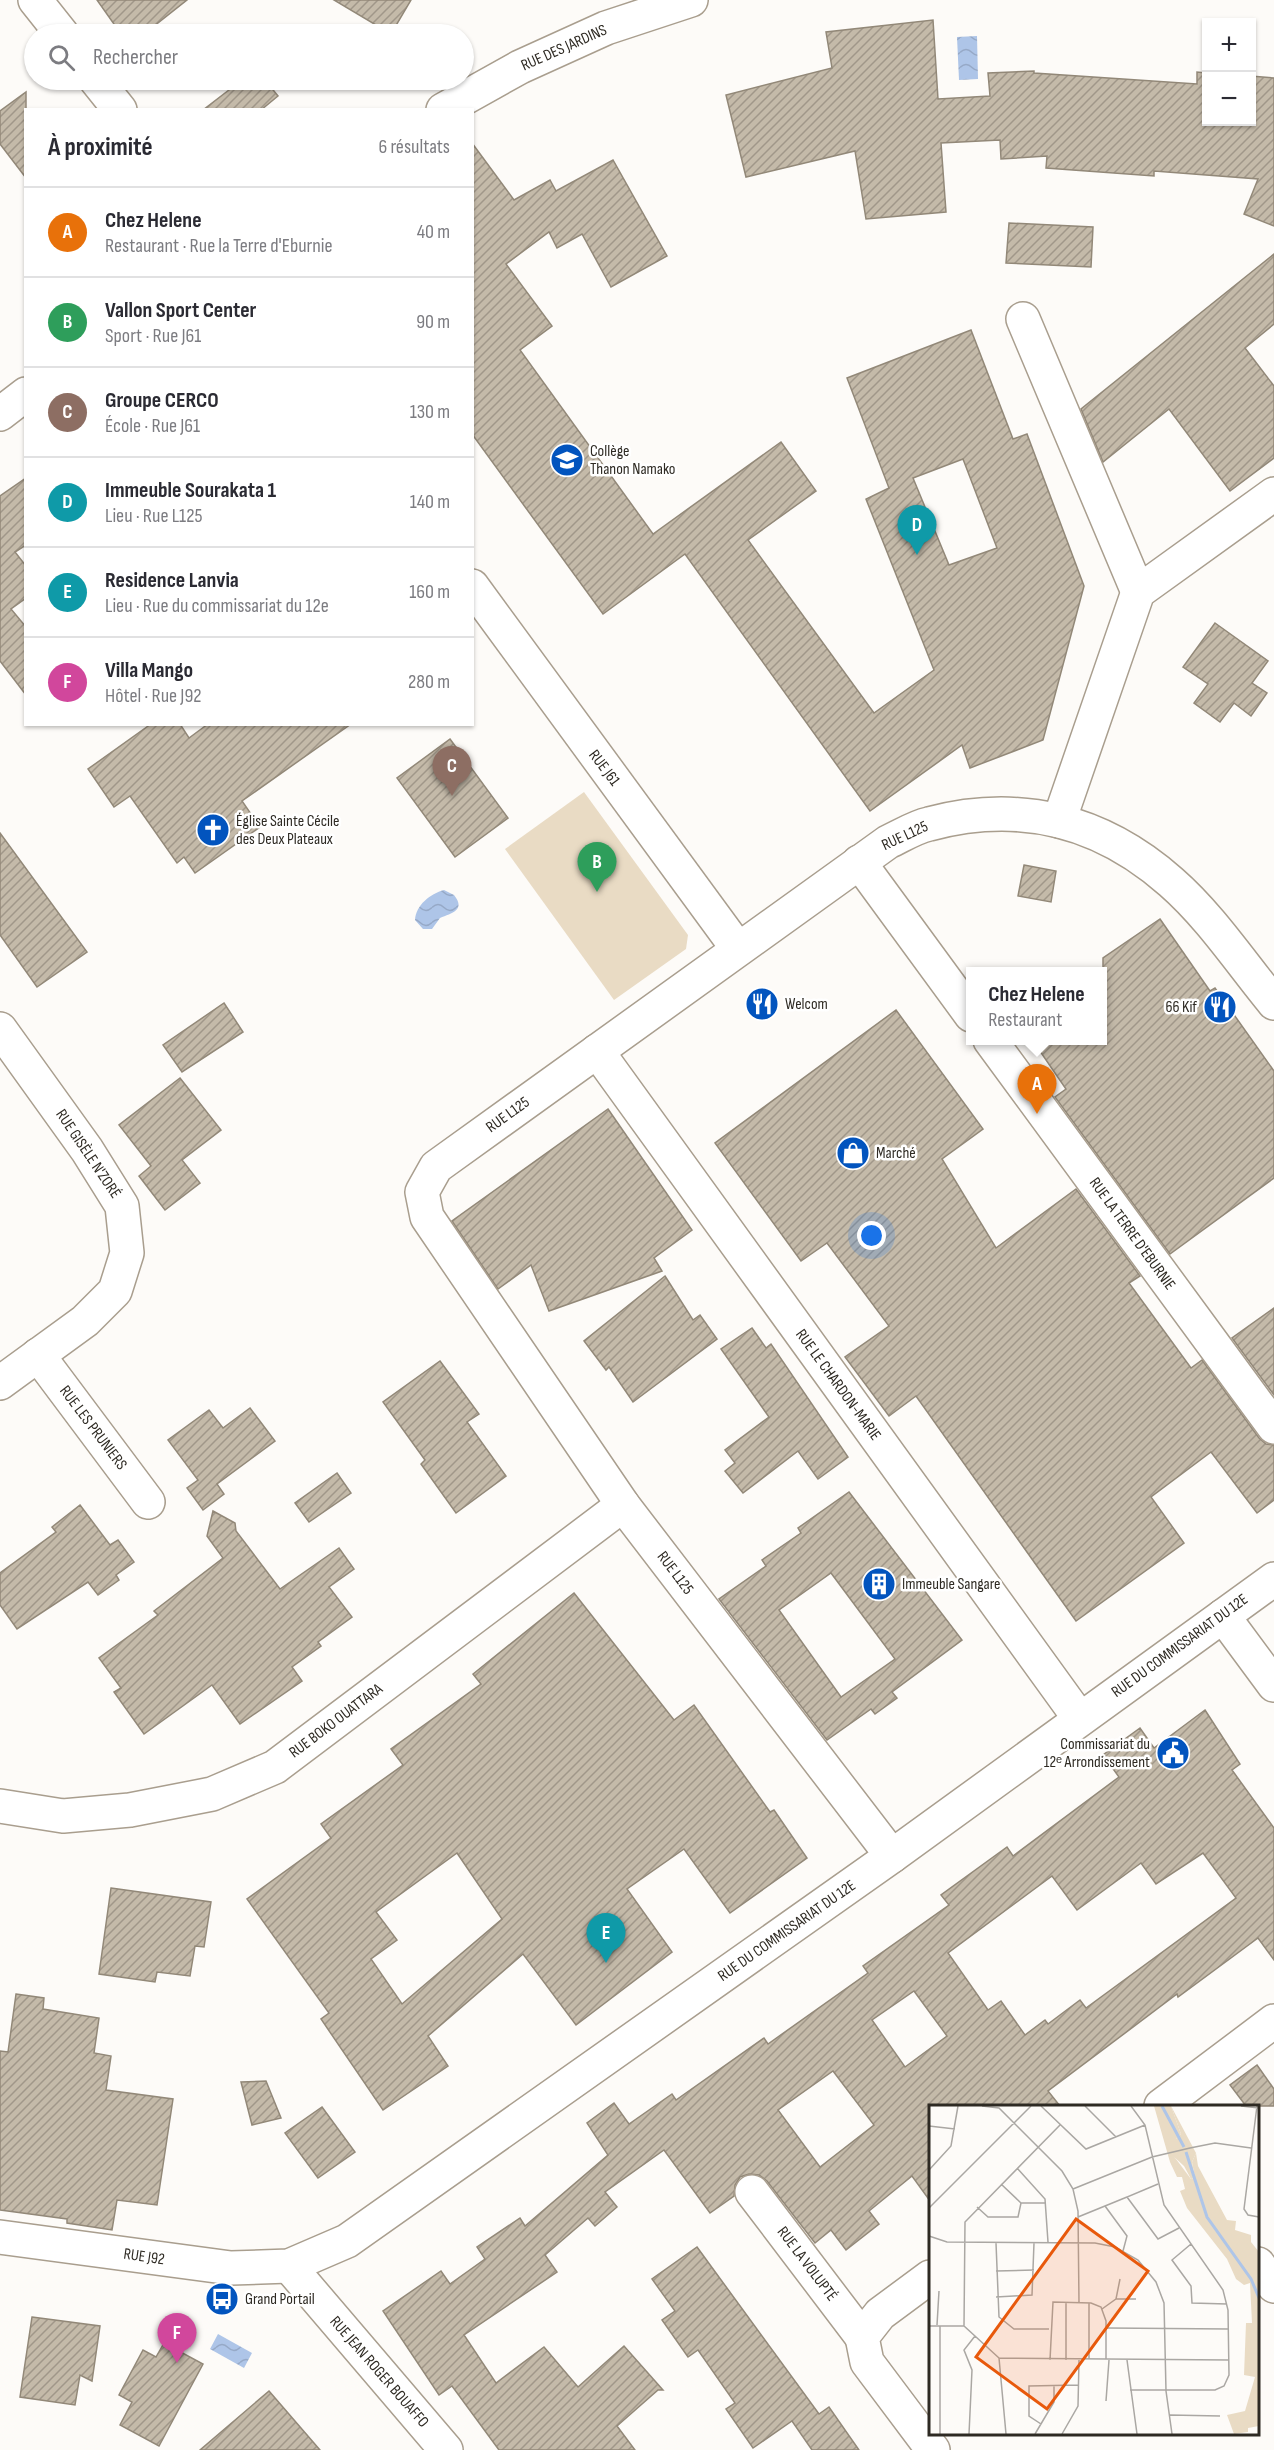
<!DOCTYPE html>
<html lang="fr">
<head>
<meta charset="utf-8">
<style>
	:root { --surface:#fff; --page:#f2f2f3; --text:#2b2b33; --muted:#7c7c81; --line:#e1e1e2; --accent:#db2777 }
	body { margin:0; font-family:"Sofia Sans Condensed",sans-serif; background:var(--page); color:var(--text) }
	.controls { position:absolute; right:18px; top:18px; display:grid; overflow:hidden; border-radius:0px; box-shadow:0 2px 4px #0004 }
	.controls button { width:54px; height:54px; display:grid; place-items:center; padding:0; border:0; border-bottom:2px solid var(--line); background:var(--surface); color:var(--text); font:30px sans-serif }
	.you { position:absolute; left:872px; top:1236px; width:21px; height:21px; margin:-15px; border:4px solid #fff; border-radius:50%; background:#1a73e8; box-shadow:0 0 0 9px #1a73e833 }
	.badge { display:grid; place-items:center; width:39px; height:39px; border-radius:50%; background:var(--accent); color:#fff; font-size:20px; font-weight:700 }
	.pin { position:absolute; translate:-50% -50px; filter:drop-shadow(0 2px 3px #0008) }
	.pin::after { content:''; position:absolute; top:32px; width:21px; height:18px; background:inherit; clip-path:polygon(0 0,100% 0,50% 100%) }
	.popup { position:absolute; left:966px; top:967px; width:141px; height:78px; box-sizing:border-box; display:grid; place-content:center; border-radius:0px; background:var(--surface); filter:drop-shadow(0 2px 4px #0005); font-size:20px; white-space:nowrap; color:var(--muted) }
	.popup b { font-size:22px; color:var(--text) }
	.popup::after { content:''; position:absolute; left:50%; top:100%; margin-left:-12px; border:12px solid transparent; border-top-color:var(--surface) }
	.list { margin:0; padding:0; list-style:none }
	h2 { display:flex; justify-content:space-between; align-items:center; height:78px; margin:0; padding:0 24px; font-size:26px }
	h2 small { font-size:20px; font-weight:400; color:var(--muted) }
	.list li { display:grid; grid-template-columns:39px 1fr auto; gap:18px; align-items:center; box-sizing:border-box; height:90px; padding:0 24px; border-top:2px solid var(--line) }
	.list b { display:block; font-size:22px; white-space:nowrap }
	.list p { margin:0; font-size:20px; white-space:nowrap; color:var(--muted) }
	.list em { font-size:20px; font-style:normal; color:var(--muted) }
	.icon { flex:none; width:33px; height:33px; fill:none; stroke:currentColor; stroke-width:2; stroke-linecap:round; stroke-linejoin:round }
	.map { position:relative; flex:none; width:1274px; height:2450px; overflow:hidden }
	.search { position:absolute; background:var(--surface); box-shadow:0 2px 4px #0004; left:24px; top:24px; width:450px; height:66px; display:flex; align-items:center; gap:15px; box-sizing:border-box; padding:0 21px; border-radius:33px; color:var(--muted); font-size:22px }
	.panel { position:absolute; background:var(--surface); box-shadow:0 2px 4px #0004; left:24px; top:108px; width:450px; height:618px; border-radius:0px }
	.map>svg:first-child { display:block }
	.green { fill:#e9dbc4 }
	.water { fill:url(#water-waves) }
	.building { fill:url(#building-hatch); stroke:#928878; stroke-width:1.5; fill-rule:evenodd }
	.lines { fill:none; stroke-linecap:round; stroke-linejoin:round }
	.minor-casing { stroke:#a99e8e; stroke-width:36 }
	.secondary-casing { stroke:#a99e8e; stroke-width:36 }
	.minor { stroke:#fff; stroke-width:33 }
	.secondary { stroke:#fff; stroke-width:33 }
	.labels { text-anchor:middle; dominant-baseline:central; stroke-width:5; stroke-linejoin:round; paint-order:stroke }
	.street-label { font-size:16px; fill:#2e2a23; stroke:#fff }
	.poi-label { font-size:16px; fill:#2e2a23; stroke:#fff; text-anchor:start }
	.inset-river { fill:none; stroke:#aec5e8; stroke-width:3 }
	.inset-road { fill:none; stroke:#aaa7a3; stroke-width:1.5 }
	.view { fill:#e8590c; fill-opacity:0.15; stroke:#e8590c; stroke-width:3 }
	.inset-edge { fill:none; stroke:#2e2a23; stroke-width:3 }
</style>
</head>
<body>
<div class="map">
<svg width="1274" height="2450" viewBox="0 0 1274 2450">
	<defs>
		<pattern id="water-waves" width="16" height="10" patternUnits="userSpaceOnUse" patternTransform="scale(1.5)"><rect width="16" height="10" fill="#aec5e8"/><path d="M0 5q4-4 8 0t8 0" fill="none" stroke="#96a9c7"/></pattern>
		<pattern id="building-hatch" width="6" height="6" patternUnits="userSpaceOnUse" patternTransform="scale(1.5)"><rect width="6" height="6" fill="#c4baa9"/><path d="M-1 1l2-2M0 6l6-6M5 7l2-2" fill="none" stroke="#a09789"/></pattern>
	</defs>
	<rect width="100%" height="100%" fill="#fdfbf8"/>
	<path class="green" d="M584,792L688,935L686,949L614,1000L505,849Z"/>
	<g class="water">
		<path d="M977,36L978,79L959,80L957,37Z"/>
		<path d="M444,890L454,895C466,910 452,913 440,918L432,929H423L415,920C416,905 430,894 444,890Z"/>
		<path d="M218,2334L252,2353L244,2368L210,2349Z"/>
	</g>
	<g class="building">
		<path d="M97,0H187L144,34H121Z"/>
		<path d="M334,0H411L391,34Z"/>
		<path d="M933,20L938,99L990,96L988,73L1034,71V73L1197,84V72L1206,73V122H1251V76L1274,78V226L1244,214L1258,179L1154,171V176L1046,168L1047,156L1001,159L1000,140L941,143L946,212L866,219L855,151L746,177L726,95L832,68L826,32Z"/>
		<path d="M242,80H265L278,96L261,110H203Z"/>
		<path d="M26,92V178L0,144V111Z"/>
		<path d="M472,143L514,200L550,180L556,191L613,160L667,256L611,287L582,234L557,248L549,232L506,264L552,326L520,350L653,534L781,442L816,491L748,540L874,713L934,670L866,499L889,488L847,378L971,330L1013,439L1027,434L1084,586L1043,740L970,768L962,745L870,811L685,554L603,614L472,434ZM963,459L997,548L949,565L913,478Z"/>
		<path d="M1009,223L1093,227L1091,267L1006,263Z"/>
		<path d="M1274,254V324L1245,348L1274,386V458L1230,491L1169,409L1103,462L1081,409Z"/>
		<path d="M26,478V545L15,552L26,566V598L11,609L26,627V695L0,661V496Z"/>
		<path d="M1215,623L1268,661L1252,683L1267,693L1251,716L1234,703L1220,722L1194,703L1208,684L1183,667Z"/>
		<path d="M151,724H180L189,738L208,724H351L242,801L260,827L195,873L184,857L177,863L130,796L114,807L88,769Z"/>
		<path d="M450,739L508,818L455,857L397,778Z"/>
		<path d="M0,833L87,952L37,987L0,935Z"/>
		<path d="M1024,865L1056,871L1051,902L1018,896Z"/>
		<path d="M1160,919L1210,991L1215,988L1274,1071V1178L1170,1254L1055,1097L1066,1089L1033,1041H1103V958Z"/>
		<path d="M224,1003L243,1032L182,1072L163,1045Z"/>
		<path d="M896,1010L983,1129L942,1159L996,1248L1076,1189L1140,1276L1129,1283L1191,1368L1202,1360L1259,1438L1266,1444L1274,1445V1500L1257,1513L1211,1452L1151,1497L1184,1543L1076,1621L916,1396L889,1416L845,1357L889,1326L827,1243L801,1261L715,1143Z"/>
		<path d="M180,1078L221,1130L182,1160L200,1183L165,1210L139,1176L151,1166L119,1125Z"/>
		<path d="M608,1109L692,1230L654,1258L662,1271L549,1311L531,1265L498,1289L452,1221Z"/>
		<path d="M665,1276L693,1320L700,1315L717,1339L633,1402L609,1367L606,1370L584,1341Z"/>
		<path d="M1274,1308V1395L1232,1338Z"/>
		<path d="M752,1328L766,1348L771,1344L848,1457L818,1479L798,1451L743,1493L725,1471L735,1463L725,1450L769,1417L721,1349Z"/>
		<path d="M440,1361L479,1414L467,1422L506,1476L456,1513L421,1464L425,1460L383,1402Z"/>
		<path d="M250,1408L275,1441L217,1484L224,1494L203,1510L187,1488L198,1480L168,1440L209,1410L223,1428Z"/>
		<path d="M337,1473L351,1493L309,1522L295,1503Z"/>
		<path d="M849,1492L962,1640L892,1692L897,1698L875,1714L871,1709L827,1740L719,1599L766,1566L762,1560L801,1533L798,1528ZM831,1573L895,1659L841,1697L779,1610Z"/>
		<path d="M80,1505L110,1545L118,1540L134,1562L116,1575L119,1580L98,1595L88,1582L17,1629L0,1605V1573L56,1532L52,1527Z"/>
		<path d="M213,1511L235,1523L236,1531L280,1589L339,1548L354,1569L329,1587L352,1617L318,1642L321,1646L292,1667L302,1681L240,1724L212,1685L144,1734L114,1692L121,1688L99,1658L158,1615L154,1611L223,1558L207,1536Z"/>
		<path d="M574,1593L674,1720L694,1705L770,1812L774,1810L807,1858L730,1913L684,1849L627,1889L672,1952L576,2025L523,1954L428,2036L448,2066L383,2110L321,2019L329,2013L247,1899L331,1838L321,1824L403,1765L391,1749L481,1684L473,1674ZM457,1853L502,1919L402,2004L371,1959L397,1940L376,1912Z"/>
		<path d="M1205,1710L1240,1764L1232,1770L1274,1828V1960L1258,1938L1178,1997L1177,1994L1048,2091L1060,2106H930V2201L912,2176L869,2211L879,2224L846,2250L831,2230L815,2243L767,2181L759,2175L749,2174L740,2177L735,2185L734,2196L710,2213L664,2150L605,2192L617,2207L595,2226L588,2218L545,2255L557,2272L464,2335L496,2383L544,2347L578,2387L624,2346L663,2390H658L617,2426L635,2450H499L452,2386L439,2395L383,2311L441,2271L450,2284L485,2259L477,2247L520,2218L525,2226L608,2155L587,2123L614,2103L629,2124L672,2094L676,2100L764,2038L768,2044L868,1973L863,1966L949,1905L941,1895L1007,1847L1013,1856L1119,1777L1103,1755L1140,1728L1154,1748ZM1203,1853L1236,1898L1086,2008L1080,2000L1048,2024L1045,2020L1025,2035L1001,2001L988,2010L948,1953L1052,1876L1077,1910L1141,1863L1156,1884ZM914,1991L947,2036L905,2067L872,2020ZM833,2071L874,2125L820,2167L778,2110Z"/>
		<path d="M111,1888L211,1902L204,1947L195,1946L190,1976L157,1972L155,1982L99,1974Z"/>
		<path d="M16,1994L44,1998L43,2009L99,2018L94,2053L111,2056L106,2090L173,2099L157,2205L117,2200L112,2230L67,2223V2219L0,2210V2051L8,2052Z"/>
		<path d="M1257,2065L1274,2089V2106H1246L1230,2085Z"/>
		<path d="M266,2081L281,2118L252,2125L241,2082Z"/>
		<path d="M322,2107L355,2152L318,2178L285,2133Z"/>
		<path d="M697,2247L819,2414L829,2407L859,2450H812L792,2421L753,2448L726,2409L735,2403L698,2350L688,2357L662,2320L675,2311L652,2279Z"/>
		<path d="M32,2317L100,2326L92,2381L80,2375L75,2405L20,2397Z"/>
		<path d="M164,2343L203,2364L159,2446L120,2425L132,2402L119,2395L143,2350L156,2357Z"/>
		<path d="M269,2391L320,2450H200Z"/>
	</g>
	<g class="lines">
		<g class="minor-casing">
			<g id="minor">
				<path d="M35,0L62,34"/>
				<path d="M96,80L120,110"/>
				<path d="M1023,319L1138,592"/>
				<path d="M472,586L738,949"/>
				<path d="M1059,821L1138,592L1274,494"/>
				<path d="M859,862L971,1015"/>
				<path d="M0,1029L87,1150L122,1206L127,1253L115,1291L85,1321L0,1383"/>
				<path d="M990,1040L1274,1427"/>
				<path d="M597,1051L1080,1719"/>
				<path d="M38,1355L148,1502"/>
				<path d="M1223,1616L1274,1685"/>
				<path d="M0,1806L63,1816L130,1810L212,1794L275,1767L623,1505"/>
				<path d="M892,1856L623,1505L427,1217L422,1192L436,1167L888,842C901,836 915,827 929,824C1019,800 1101,820 1171,882C1210,916 1241,963 1274,1003"/>
				<path d="M1161,2106L1274,2021"/>
				<path d="M752,2192L862,2337"/>
				<path d="M0,2237L231,2268L289,2266L347,2241L892,1856L1274,1579"/>
				<path d="M1258,2264L1274,2286"/>
				<path d="M289,2266L446,2450"/>
				<path d="M930,2277L880,2314L862,2337L867,2362L933,2450"/>
			</g>
		</g>
		<g class="secondary-casing">
			<g id="secondary">
				<path d="M443,110L520,67L606,28L691,0"/>
				<path d="M0,414L26,394"/>
			</g>
		</g>
		<use href="#minor" class="minor"/>
		<use href="#secondary" class="secondary"/>
	</g>
	<defs>
		<g id="school-disc" transform="scale(1.725)"><circle r="9.5" fill="#0254be" stroke="#fff"/><path d="M0-5L7-2L0 1L-7-2ZM-4 1L0 2.5L4 1V4Q0 6-4 4Z" fill="#fff"/></g>
		<g id="church-disc" transform="scale(1.725)"><circle r="9.5" fill="#0254be" stroke="#fff"/><path d="M-1.2-6h2.4v3.5h3.3v2.4h-3.3V6h-2.4V-.1h-3.3v-2.4h3.3Z" fill="#fff"/></g>
		<g id="restaurant-disc" transform="scale(1.725)"><circle r="9.5" fill="#0254be" stroke="#fff"/><path d="M-5-6h1v4h1v-4h1v4h1v-4h1v5L-1.5 .5V6h-2V.5L-5-1ZM5-6V6H3V1.5H1.5Q1.5-4 5-6Z" fill="#fff"/></g>
		<g id="shop-disc" transform="scale(1.725)"><circle r="9.5" fill="#0254be" stroke="#fff"/><path d="M-5-2.5h2.3a2.7 3.5 0 0 1 5.4 0H5L5.5 6h-11ZM-1.5-2.5h3a1.5 2.3 0 0 0-3 0Z" fill="#fff"/></g>
		<g id="building-disc" transform="scale(1.725)"><circle r="9.5" fill="#0254be" stroke="#fff"/><path d="M-4-6H4V6H1V3H-1V6H-4ZM-2.5-4.3h1.7v1.8h-1.7ZM.8-4.3h1.7v1.8H.8ZM-2.5-1h1.7V.8h-1.7ZM.8-1h1.7V.8H.8Z" fill="#fff"/></g>
		<g id="civic-disc" transform="scale(1.725)"><circle r="9.5" fill="#0254be" stroke="#fff"/><path d="M-.6-6.5H3V-4.5H.6V-3L4-1V1h2V6H-6V1h2V-1L-.6-3ZM-1.2 2.5V6h2.4V2.5Z" fill="#fff"/></g>
		<g id="bus-disc" transform="scale(1.725)"><circle r="9.5" fill="#0254be" stroke="#fff"/><path d="M-5-6H5V4H4V6H2V4H-2V6H-4V4H-5ZM-3.5-4V0h7V-4ZM-3.5 1.2v1.5H-2V1.2ZM2 1.2v1.5H3.5V1.2Z" fill="#fff"/></g>
	</defs>
	<g fill-rule="evenodd">
		<use href="#school-disc" x="567" y="460"/>
		<use href="#church-disc" x="213" y="830"/>
		<use href="#restaurant-disc" x="762" y="1004"/>
		<use href="#restaurant-disc" x="1220" y="1007"/>
		<use href="#shop-disc" x="853" y="1153"/>
		<use href="#building-disc" x="879" y="1584"/>
		<use href="#civic-disc" x="1173" y="1753"/>
		<use href="#bus-disc" x="222" y="2299"/>
	</g>
	<g class="labels">
		<g class="street-label">
			<text transform="translate(564 48) rotate(-24)">RUE DES JARDINS</text>
			<text transform="translate(604 768) rotate(53)">RUE J61</text>
			<text transform="translate(905 836) rotate(-25)">RUE L125</text>
			<text transform="translate(508 1115) rotate(-36)">RUE L125</text>
			<text transform="translate(88 1154) rotate(56)">RUE GISÈLE N'ZORÉ</text>
			<text transform="translate(1132 1234) rotate(54)">RUE LA TERRE D'EBURNIE</text>
			<text transform="translate(838 1385) rotate(54)">RUE LE CHARDON-MARIE</text>
			<text transform="translate(93 1428) rotate(53)">RUE LES PRUNIERS</text>
			<text transform="translate(675 1573) rotate(53)">RUE L125</text>
			<text transform="translate(1180 1646) rotate(-36)">RUE DU COMMISSARIAT DU 12E</text>
			<text transform="translate(336 1721) rotate(-37)">RUE BOKO OUATTARA</text>
			<text transform="translate(787 1931) rotate(-35)">RUE DU COMMISSARIAT DU 12E</text>
			<text transform="translate(144 2257) rotate(8)">RUE J92</text>
			<text transform="translate(807 2264) rotate(53)">RUE LA VOLUPTÉ</text>
			<text transform="translate(379 2372) rotate(49)">RUE JEAN ROGER BOUAFFO</text>
		</g>
		<g class="poi-label">
			<text x="590" y="451">Collège<tspan x="590" dy="18">Thanon Namako</tspan></text>
			<text x="236" y="821">Église Sainte Cécile<tspan x="236" dy="18">des Deux Plateaux</tspan></text>
			<text x="785" y="1004">Welcom</text>
			<text x="1197" y="1007" text-anchor="end">66 Kif</text>
			<text x="876" y="1153">Marché</text>
			<text x="902" y="1584">Immeuble Sangare</text>
			<text x="1150" y="1744" text-anchor="end">Commissariat du<tspan x="1150" dy="18">12ᵉ Arrondissement</tspan></text>
			<text x="245" y="2299">Grand Portail</text>
		</g>
	</g>
	<g transform="translate(929 2105)">
		<rect width="330" height="330" fill="#fdfbf8"/>
		<path d="M242,1L267,48L263,57L266,73L262,74L255,61L243,50L247,34L252,29Z" fill="#e9dbc4"/>
		<path d="M225,1H242L252,29L247,34L250,38L244,50L262,74L266,73L263,57L267,48L269,61L298,115L307,116L306,125L322,130V137L330,147V321L319,323V327L305,329L298,310L316,306L326,272L315,270L317,218H323L321,178L315,180L307,174L298,154L258,103L251,86L256,84L253,72H248L241,57Z" fill="#e9dbc4"/>
		<path class="inset-river" d="M233,1L255,42M257,47L278,112L322,174L330,193"/>
		<path class="inset-road" d="M53,1L70,3L133,66L144,84L149,106L150,198M112,1L157,44L216,20M156,1L187,32M312,1L330,3M328,1L315,104L319,110L330,112M0,21L26,24M88,63L116,94L119,137M0,65L22,41L29,1M72,79L92,98H117M229,79L198,92L229,134L250,123M144,84L223,52L261,43L286,38L322,43M176,101L198,92M48,102L59,112H89L92,98M0,103L102,1M149,112L176,101L198,131L194,146M0,131L18,137L166,138L186,142L209,155L227,177L235,198L237,286L243,329M67,138L70,212L85,224H120M262,139L243,155L262,181L263,198L298,199M67,166L105,165M67,192L103,190L105,138M187,194L191,174M160,198V255M173,204L187,194H207M8,220L10,186M0,221H35L70,253M11,221V329M35,221L36,117L131,20M178,223L300,224M70,253L300,255M70,253L77,329M121,255L124,197L162,198L172,202L177,216V255M137,255V198M198,255L208,329M201,285H286L295,281L300,270L299,205L294,185L235,100L216,20L202,1M177,296L180,255M241,310L291,311M112,319L100,311V281L149,280M40,329L43,265L35,245L46,231M106,329L125,297V280M133,329L149,301L150,255"/>
		<path class="view" d="M147,114L219,166L118,304L47,252Z"/>
		<rect width="330" height="330" class="inset-edge"/>
	</g>
</svg>
<div class="controls">
<button>+</button>
<button>−</button>
</div>
<div class="you"></div>
<div class="pin badge" style="left:1037px;top:1114px;background:#e8710a">A</div>
<div class="popup"><b>Chez Helene</b>Restaurant</div>
<div class="pin badge" style="left:597px;top:892px;background:#2e9e5b">B</div>
<div class="pin badge" style="left:452px;top:796px;background:#8d6e63">C</div>
<div class="pin badge" style="left:917px;top:555px;background:#0f9aa8">D</div>
<div class="pin badge" style="left:606px;top:1963px;background:#0f9aa8">E</div>
<div class="pin badge" style="left:177px;top:2363px;background:#d1479c">F</div>
<div class="search"><svg class="icon" aria-label="search" viewBox="0 0 24 24"><circle cx="10" cy="10" r="6"/><path d="M15 15l6 6"/></svg>Rechercher</div>
<section class="panel">
<h2>À proximité<small>6 résultats</small></h2>
<ul class="list">
<li><span class="badge" style="background:#e8710a">A</span><div><b>Chez Helene</b><p>Restaurant · Rue la Terre d'Eburnie</p></div><em>40 m</em></li>
<li><span class="badge" style="background:#2e9e5b">B</span><div><b>Vallon Sport Center</b><p>Sport · Rue J61</p></div><em>90 m</em></li>
<li><span class="badge" style="background:#8d6e63">C</span><div><b>Groupe CERCO</b><p>École · Rue J61</p></div><em>130 m</em></li>
<li><span class="badge" style="background:#0f9aa8">D</span><div><b>Immeuble Sourakata 1</b><p>Lieu · Rue L125</p></div><em>140 m</em></li>
<li><span class="badge" style="background:#0f9aa8">E</span><div><b>Residence Lanvia</b><p>Lieu · Rue du commissariat du 12e</p></div><em>160 m</em></li>
<li><span class="badge" style="background:#d1479c">F</span><div><b>Villa Mango</b><p>Hôtel · Rue J92</p></div><em>280 m</em></li>
</ul>
</section>
</div>
</body>
</html>
